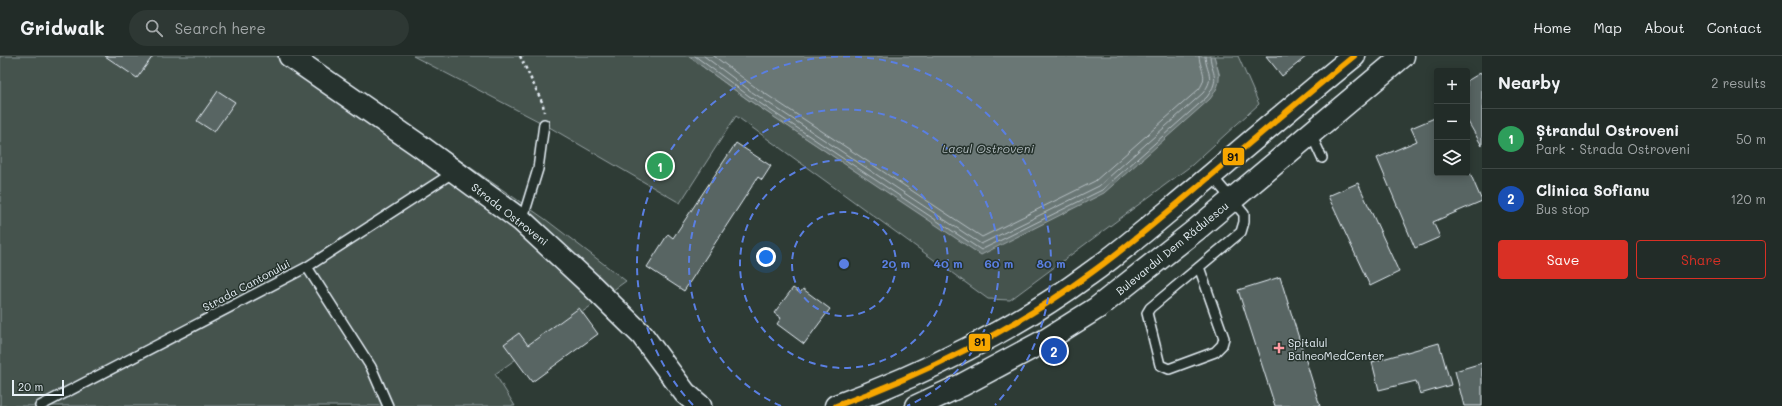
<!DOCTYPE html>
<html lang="en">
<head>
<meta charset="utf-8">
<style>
	:root { --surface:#222c28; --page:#2e3834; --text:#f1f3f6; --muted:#a2a7a8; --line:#3f4845; --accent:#d93025 }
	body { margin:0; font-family:Mali,sans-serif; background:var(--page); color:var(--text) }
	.controls { position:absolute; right:12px; top:12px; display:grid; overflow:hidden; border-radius:4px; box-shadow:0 2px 10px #0003 }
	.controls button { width:36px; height:36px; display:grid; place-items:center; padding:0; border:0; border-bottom:1px solid var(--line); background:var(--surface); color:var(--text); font:20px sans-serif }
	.scale { position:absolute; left:12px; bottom:10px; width:52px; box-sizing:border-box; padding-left:4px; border:2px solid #e8f1f8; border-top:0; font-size:11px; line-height:14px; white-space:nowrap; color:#e8f1f8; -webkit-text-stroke:3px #26332d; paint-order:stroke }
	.you { position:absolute; left:766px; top:201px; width:14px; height:14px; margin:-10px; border:3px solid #fff; border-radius:50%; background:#1a73e8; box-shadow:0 0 0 6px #1a73e833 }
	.badge { display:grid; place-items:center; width:26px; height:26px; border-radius:50%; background:var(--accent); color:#fff; font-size:13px; font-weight:700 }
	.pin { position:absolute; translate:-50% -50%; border:2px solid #fff; box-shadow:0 1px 4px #0006 }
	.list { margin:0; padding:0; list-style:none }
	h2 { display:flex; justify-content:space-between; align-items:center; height:52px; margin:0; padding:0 16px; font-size:17px }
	h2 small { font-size:13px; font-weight:400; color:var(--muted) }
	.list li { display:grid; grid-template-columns:26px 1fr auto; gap:12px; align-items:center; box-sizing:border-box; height:60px; padding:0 16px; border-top:1px solid var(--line) }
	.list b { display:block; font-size:15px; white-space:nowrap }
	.list p { margin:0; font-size:13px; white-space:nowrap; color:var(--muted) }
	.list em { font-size:13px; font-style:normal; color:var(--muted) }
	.actions { display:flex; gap:8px; padding:12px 16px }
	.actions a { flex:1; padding:9px 0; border:1px solid var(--accent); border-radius:4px; text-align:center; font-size:14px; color:var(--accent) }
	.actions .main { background:var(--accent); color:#fff }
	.icon { flex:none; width:22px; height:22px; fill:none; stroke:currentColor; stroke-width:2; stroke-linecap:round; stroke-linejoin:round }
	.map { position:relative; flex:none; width:1482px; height:350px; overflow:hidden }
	header { display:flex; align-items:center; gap:24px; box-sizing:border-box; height:56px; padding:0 20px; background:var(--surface); border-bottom:1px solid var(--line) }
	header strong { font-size:19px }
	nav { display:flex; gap:22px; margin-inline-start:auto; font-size:14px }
	.search { width:280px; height:36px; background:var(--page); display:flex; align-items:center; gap:10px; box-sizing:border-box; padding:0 14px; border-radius:22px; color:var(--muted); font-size:15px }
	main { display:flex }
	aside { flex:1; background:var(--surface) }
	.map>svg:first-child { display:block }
	.green { fill:#45524e; stroke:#96a2a3 }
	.water { fill:#6b7775; stroke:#9da8a9 }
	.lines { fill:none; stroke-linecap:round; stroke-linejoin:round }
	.shore { stroke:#b6c0c4; stroke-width:1 }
	.building { fill:#596563; stroke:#e8f1f8 }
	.service-casing { stroke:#e8f1f8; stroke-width:12 }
	.tertiary-casing { stroke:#e8f1f8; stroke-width:25 }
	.secondary-casing { stroke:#e8f1f8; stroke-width:25 }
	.path { stroke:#e8f1f8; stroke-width:2.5; stroke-dasharray:3 3; stroke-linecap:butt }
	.service { stroke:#26332d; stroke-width:9 }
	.tertiary { stroke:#26332d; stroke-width:22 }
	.secondary { stroke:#26332d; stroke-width:22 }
	.bus-1-casing { stroke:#26332d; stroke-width:9 }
	.bus-1 { stroke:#f7a600; stroke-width:6 }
	.ring { fill:none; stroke:#5a7fe2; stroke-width:2; stroke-dasharray:7 5 }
	.poi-dot { fill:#ff9aa2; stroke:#26332d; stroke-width:1.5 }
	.labels { text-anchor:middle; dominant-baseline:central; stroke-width:3; stroke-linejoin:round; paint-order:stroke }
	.street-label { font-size:11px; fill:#e8f1f8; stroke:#26332d }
	.poi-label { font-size:11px; fill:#e8f1f8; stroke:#26332d; text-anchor:start }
	.water-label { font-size:12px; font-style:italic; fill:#b0babd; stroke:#26332d }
	.centre { fill:#5a7fe2; stroke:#26332d; stroke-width:2 }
	.ring-label { font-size:12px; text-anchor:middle; font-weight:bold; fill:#5a7fe2; stroke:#26332d; stroke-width:3; stroke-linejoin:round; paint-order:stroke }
	.line-badge { stroke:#26332d; stroke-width:1.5 }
	.pale-badge-label { font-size:11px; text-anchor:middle; font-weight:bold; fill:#111 }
</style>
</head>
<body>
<header>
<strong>Gridwalk</strong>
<div class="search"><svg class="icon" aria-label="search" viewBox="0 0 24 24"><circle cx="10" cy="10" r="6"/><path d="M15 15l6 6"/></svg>Search here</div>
<nav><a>Home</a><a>Map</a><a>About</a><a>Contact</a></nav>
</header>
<main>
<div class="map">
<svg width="1482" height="350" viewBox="0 0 1482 350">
	<rect width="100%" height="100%" fill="#2e3b35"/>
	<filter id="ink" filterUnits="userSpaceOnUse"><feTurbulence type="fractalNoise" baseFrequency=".025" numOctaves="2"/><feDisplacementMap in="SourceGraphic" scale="8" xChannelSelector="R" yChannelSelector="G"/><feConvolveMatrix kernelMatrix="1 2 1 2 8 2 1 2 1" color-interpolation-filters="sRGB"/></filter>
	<g filter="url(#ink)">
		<g class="green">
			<path d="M0,0H309L545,163L626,225L495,318L515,350H0Z"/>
			<path d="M413,0H688L747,43L931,165L1220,20L1214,0H1238L1259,48L1192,109L1010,244L988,243L736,60L680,147L544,68Z"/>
		</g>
		<path class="water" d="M688,0H1214C1220,21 1223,25 1210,43L1104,137L981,199L747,43Z"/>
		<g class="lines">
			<g class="shore">
				<path d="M695,0L749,40L981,194L1102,134L1207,41C1221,21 1212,20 1210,0"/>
				<path d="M704,0L752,36L981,188L1099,130L1203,37C1216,20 1206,17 1205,0"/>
				<path d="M714,0L755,31L982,181L1095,125L1199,33C1209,19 1200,15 1199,0"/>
			</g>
		</g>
		<g class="building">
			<path d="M105,0H153L137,22Z"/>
			<path d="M1266,0H1307L1282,20Z"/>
			<path d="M1482,16V90L1467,64V25Z"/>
			<path d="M218,35L235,46L214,76L197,65Z"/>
			<path d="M1437,61V117H1470L1482,145L1433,166L1440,181L1415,192L1377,102L1417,85L1411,72Z"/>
			<path d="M736,87L771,110L762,124L758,121L684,235L647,211L668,178L673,182Z"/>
			<path d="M1358,127L1399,216L1370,230L1328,140Z"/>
			<path d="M1280,221L1320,350H1275L1238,234Z"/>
			<path d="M793,232L800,237L803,233L830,253L804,288L777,268L781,262L774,257Z"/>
			<path d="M579,252L598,278L532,326L504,288L519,277L528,289Z"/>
			<path d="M1439,287L1451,329L1420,338L1416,325L1379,334L1372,306Z"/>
			<path d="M1482,307V350H1464L1455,315Z"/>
		</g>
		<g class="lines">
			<g class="service-casing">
				<g id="service">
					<path d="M1311,78L1322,102"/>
					<path d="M522,165L538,113L544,68"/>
					<path d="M307,211L371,311L388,350"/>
					<path d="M1199,211L1224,282L1222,289L1215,296L1169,313L1160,309L1147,257L1150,252L1241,176L1244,166V158L1211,119"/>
					<path d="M40,350L307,211L454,116"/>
				</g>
			</g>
			<g class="tertiary-casing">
				<path id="tertiary" d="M290,0L420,90L522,165L590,228L642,279L685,337L700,350"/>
			</g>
			<g class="secondary-casing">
				<g id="secondary">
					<path d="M836,350C922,319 1015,273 1088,219C1125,193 1159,163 1194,134C1247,89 1300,44 1354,0"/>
					<path d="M917,350L962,329L1046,284L1097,252L1197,173L1403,0"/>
				</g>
			</g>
			<path class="path" d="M520,0L543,48L544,56"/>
			<use href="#service" class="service"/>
			<use href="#tertiary" class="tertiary"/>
			<use href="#secondary" class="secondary"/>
			<g class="bus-1-casing">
				<path id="bus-1" d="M836,350C922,319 1015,273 1088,219C1125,193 1159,163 1194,134C1247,89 1300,44 1354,0"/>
			</g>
			<use href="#bus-1" class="bus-1"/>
		</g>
	</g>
	<g class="ring">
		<circle cx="844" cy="208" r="52"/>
		<circle cx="844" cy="208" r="104"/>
		<path d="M781 350A155 155 0 1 1 907 350"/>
		<path d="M693 349A207 207 0 1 1 995 349"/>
	</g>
	<path class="poi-dot" d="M1277 286h4v4h4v4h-4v4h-4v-4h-4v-4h4z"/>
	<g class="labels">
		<g class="street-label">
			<text transform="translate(510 158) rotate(38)">Strada Ostroveni</text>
			<text transform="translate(1172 192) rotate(-39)">Bulevardul Dem Rădulescu</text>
			<text transform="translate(246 229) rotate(-28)">Strada Cantonului</text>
		</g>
		<g class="poi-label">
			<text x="1288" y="286">Spitalul<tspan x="1288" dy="13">BalneoMedCenter</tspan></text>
		</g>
		<g class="water-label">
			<text x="988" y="92">Lacul Ostroveni</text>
		</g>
	</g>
	<circle cx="844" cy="208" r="6" class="centre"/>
	<g class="ring-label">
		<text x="896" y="212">20 m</text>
		<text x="948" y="212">40 m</text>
		<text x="999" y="212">60 m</text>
		<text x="1051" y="212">80 m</text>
	</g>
	<g class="line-badge">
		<rect x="1222" y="91" width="23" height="19" rx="4" fill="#f7a600"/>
		<rect x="968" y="277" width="23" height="19" rx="4" fill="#f7a600"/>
	</g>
	<g class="pale-badge-label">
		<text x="1233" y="105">91</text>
		<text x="980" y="290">91</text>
	</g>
</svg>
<div class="controls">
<button>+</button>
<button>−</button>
<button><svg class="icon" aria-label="layers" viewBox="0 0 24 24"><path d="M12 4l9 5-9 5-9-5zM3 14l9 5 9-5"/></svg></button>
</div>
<div class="scale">20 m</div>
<div class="you"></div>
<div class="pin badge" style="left:660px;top:110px;background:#2e9e5b">1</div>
<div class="pin badge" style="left:1054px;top:295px;background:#1a4fb4">2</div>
</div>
<aside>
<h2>Nearby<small>2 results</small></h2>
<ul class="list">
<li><span class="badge" style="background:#2e9e5b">1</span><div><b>Ștrandul Ostroveni</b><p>Park · Strada Ostroveni</p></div><em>50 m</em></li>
<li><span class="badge" style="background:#1a4fb4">2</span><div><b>Clinica Sofianu</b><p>Bus stop</p></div><em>120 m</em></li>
</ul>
<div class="actions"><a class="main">Save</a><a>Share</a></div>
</aside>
</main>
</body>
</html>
